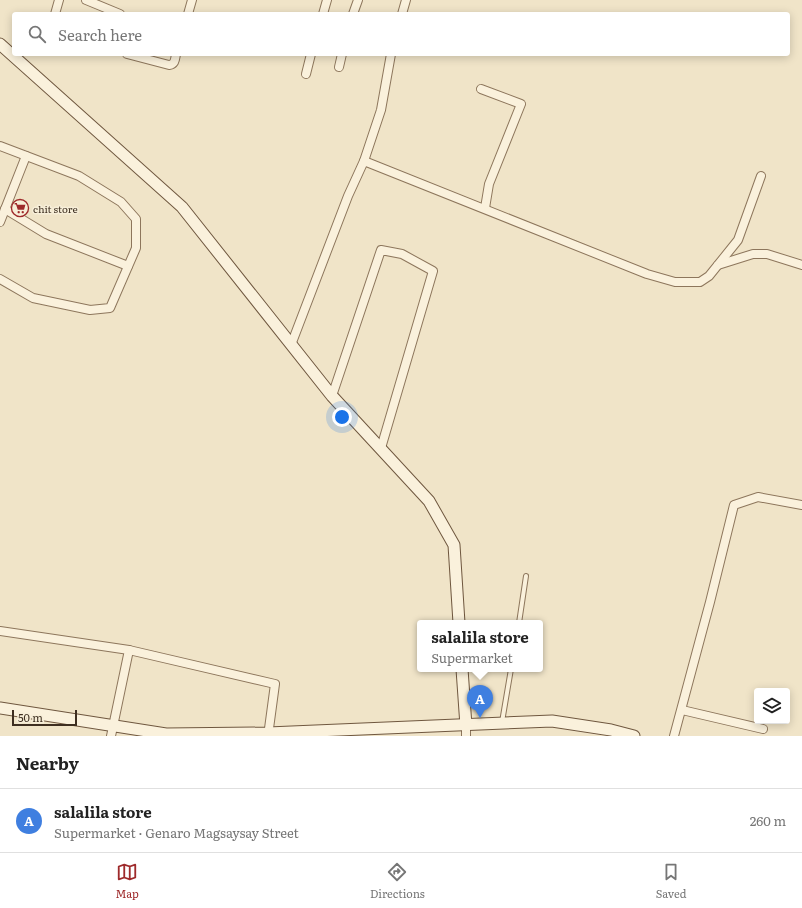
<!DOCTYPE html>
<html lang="en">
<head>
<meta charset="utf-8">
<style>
	:root { --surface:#fff; --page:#f6f6f6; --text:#222; --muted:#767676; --line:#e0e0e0; --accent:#9e2a2b }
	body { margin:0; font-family:Literata,serif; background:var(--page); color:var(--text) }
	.controls { position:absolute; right:12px; bottom:12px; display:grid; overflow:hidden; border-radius:4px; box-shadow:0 2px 10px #0003 }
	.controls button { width:36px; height:36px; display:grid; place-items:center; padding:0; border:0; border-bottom:1px solid var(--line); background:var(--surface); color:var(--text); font:20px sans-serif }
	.scale { position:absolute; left:12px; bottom:10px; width:65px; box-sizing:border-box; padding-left:4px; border:2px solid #3d2e20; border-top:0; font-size:11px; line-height:14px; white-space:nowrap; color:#3d2e20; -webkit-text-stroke:3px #f7eed8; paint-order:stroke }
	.you { position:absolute; left:342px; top:417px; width:14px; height:14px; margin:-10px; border:3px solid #fff; border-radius:50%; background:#1a73e8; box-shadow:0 0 0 6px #1a73e833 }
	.badge { display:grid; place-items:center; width:26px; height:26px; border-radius:50%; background:var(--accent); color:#fff; font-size:13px; font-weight:700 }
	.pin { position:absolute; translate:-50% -33px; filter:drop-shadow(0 1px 2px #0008) }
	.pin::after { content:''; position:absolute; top:21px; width:14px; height:12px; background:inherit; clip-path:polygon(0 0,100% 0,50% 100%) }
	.popup { position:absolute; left:417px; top:620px; width:126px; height:52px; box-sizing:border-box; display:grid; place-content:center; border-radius:4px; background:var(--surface); filter:drop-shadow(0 1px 3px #0005); font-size:13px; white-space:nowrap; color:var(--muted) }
	.popup b { font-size:15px; color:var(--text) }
	.popup::after { content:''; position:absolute; left:50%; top:100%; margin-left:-8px; border:8px solid transparent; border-top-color:var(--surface) }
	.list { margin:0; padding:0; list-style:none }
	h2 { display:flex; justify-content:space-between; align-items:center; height:52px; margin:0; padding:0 16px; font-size:17px }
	h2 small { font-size:13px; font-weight:400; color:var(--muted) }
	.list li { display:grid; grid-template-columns:26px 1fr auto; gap:12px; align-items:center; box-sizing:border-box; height:64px; padding:0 16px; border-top:1px solid var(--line) }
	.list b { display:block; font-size:15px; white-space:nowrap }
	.list p { margin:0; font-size:13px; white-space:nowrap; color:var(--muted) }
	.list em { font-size:13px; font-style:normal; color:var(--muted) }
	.icon { flex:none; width:22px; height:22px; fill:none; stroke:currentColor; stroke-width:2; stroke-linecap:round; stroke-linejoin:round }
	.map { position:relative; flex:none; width:802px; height:736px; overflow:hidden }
	.search { position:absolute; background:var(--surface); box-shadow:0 2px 10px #0003; left:12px; right:12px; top:12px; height:44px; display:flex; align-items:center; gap:10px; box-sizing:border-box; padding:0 14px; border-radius:4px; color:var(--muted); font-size:15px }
	.sheet { height:116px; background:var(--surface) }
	nav { display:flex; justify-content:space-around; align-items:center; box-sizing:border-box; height:56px; border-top:1px solid var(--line); background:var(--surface); font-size:11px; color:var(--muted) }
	nav a { display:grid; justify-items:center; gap:2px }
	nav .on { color:var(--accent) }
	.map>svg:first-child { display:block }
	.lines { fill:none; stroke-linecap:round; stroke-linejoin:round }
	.lane-casing { stroke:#8d765c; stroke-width:6 }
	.street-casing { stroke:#8d765c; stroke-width:10 }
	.secondary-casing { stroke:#6f573f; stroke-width:13 }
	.lane { stroke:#faf1dc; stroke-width:4 }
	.street { stroke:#faf1dc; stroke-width:8 }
	.secondary { stroke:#faf1dc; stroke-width:11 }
	.labels { text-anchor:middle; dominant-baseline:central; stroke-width:3; stroke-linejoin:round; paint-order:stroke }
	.poi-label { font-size:10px; fill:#3d2e20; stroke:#f7eed8; text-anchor:start }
</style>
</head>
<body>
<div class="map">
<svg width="802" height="736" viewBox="0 0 802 736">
	<rect width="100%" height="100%" fill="#f0e4c8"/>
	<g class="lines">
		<g class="lane-casing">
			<g id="lane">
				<path d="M519,623L526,576"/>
				<path d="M502,722L511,669"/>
			</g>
		</g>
		<g class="street-casing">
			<g id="street">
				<path d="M86,0L120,14"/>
				<path d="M55,14L59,0"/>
				<path d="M188,14L192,0"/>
				<path d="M323,14L327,0"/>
				<path d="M353,14L358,0"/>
				<path d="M402,14L406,0"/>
				<path d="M127,54L169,65C175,64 175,60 176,54"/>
				<path d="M339,67L342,54"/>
				<path d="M306,74L311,54"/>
				<path d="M481,89L521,104L489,184L485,208"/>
				<path d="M0,146L79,176L121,202L136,219V248L110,308L90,310L33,298L0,279"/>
				<path d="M364,161L381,110L391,54"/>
				<path d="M5,209L46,234L128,266"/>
				<path d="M0,222L26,156"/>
				<path d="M718,265L753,254H767L802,265"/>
				<path d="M291,345L348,196L364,161L647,274L675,282H700L709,276L738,240L761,176"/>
				<path d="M332,396L381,250L402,254L433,271L381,448"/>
				<path d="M0,631L129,650L275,684L268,736"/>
				<path d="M682,710L763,729"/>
				<path d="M466,726V736"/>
				<path d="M111,736L129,650"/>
				<path d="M674,736L710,602L734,505L758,497L802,505"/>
			</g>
		</g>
		<g class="secondary-casing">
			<g id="secondary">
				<path d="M0,44L182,207L332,396L429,501L454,545L459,623"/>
				<path d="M462,669L466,726"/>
				<path d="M0,708L166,734L268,733L552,721L611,730L634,736"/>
			</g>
		</g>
		<use href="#lane" class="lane"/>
		<use href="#street" class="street"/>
		<use href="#secondary" class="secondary"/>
	</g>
	<defs>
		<g id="supermarket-ring" transform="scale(0.9)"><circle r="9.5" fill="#f7eed8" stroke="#9e2a2b" stroke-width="1.5"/><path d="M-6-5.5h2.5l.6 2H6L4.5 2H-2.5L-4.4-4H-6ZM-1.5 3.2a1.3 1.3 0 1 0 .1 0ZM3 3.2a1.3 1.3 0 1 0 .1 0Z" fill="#9e2a2b"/></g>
	</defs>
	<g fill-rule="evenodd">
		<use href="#supermarket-ring" x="20" y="208"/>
	</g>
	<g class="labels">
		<g class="poi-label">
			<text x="33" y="208">chit store</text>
		</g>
	</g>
</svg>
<div class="controls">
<button><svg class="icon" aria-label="layers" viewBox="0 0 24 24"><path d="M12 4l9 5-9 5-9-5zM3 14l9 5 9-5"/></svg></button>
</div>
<div class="scale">50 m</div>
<div class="you"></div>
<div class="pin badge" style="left:480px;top:718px;background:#3f7fe0">A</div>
<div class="popup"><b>salalila store</b>Supermarket</div>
<div class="search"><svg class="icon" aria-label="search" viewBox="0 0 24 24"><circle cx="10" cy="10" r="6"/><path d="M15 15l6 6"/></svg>Search here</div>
</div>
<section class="sheet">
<h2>Nearby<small></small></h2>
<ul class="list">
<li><span class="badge" style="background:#3f7fe0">A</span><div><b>salalila store</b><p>Supermarket · Genaro Magsaysay Street</p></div><em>260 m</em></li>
</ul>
</section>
<nav>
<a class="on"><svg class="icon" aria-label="map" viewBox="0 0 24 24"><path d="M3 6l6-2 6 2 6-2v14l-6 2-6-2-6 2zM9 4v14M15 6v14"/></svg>Map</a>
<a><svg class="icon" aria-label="directions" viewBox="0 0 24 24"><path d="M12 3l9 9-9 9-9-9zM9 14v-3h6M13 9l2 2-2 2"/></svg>Directions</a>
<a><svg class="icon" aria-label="saved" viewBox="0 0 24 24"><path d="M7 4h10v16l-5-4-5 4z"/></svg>Saved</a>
</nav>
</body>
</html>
